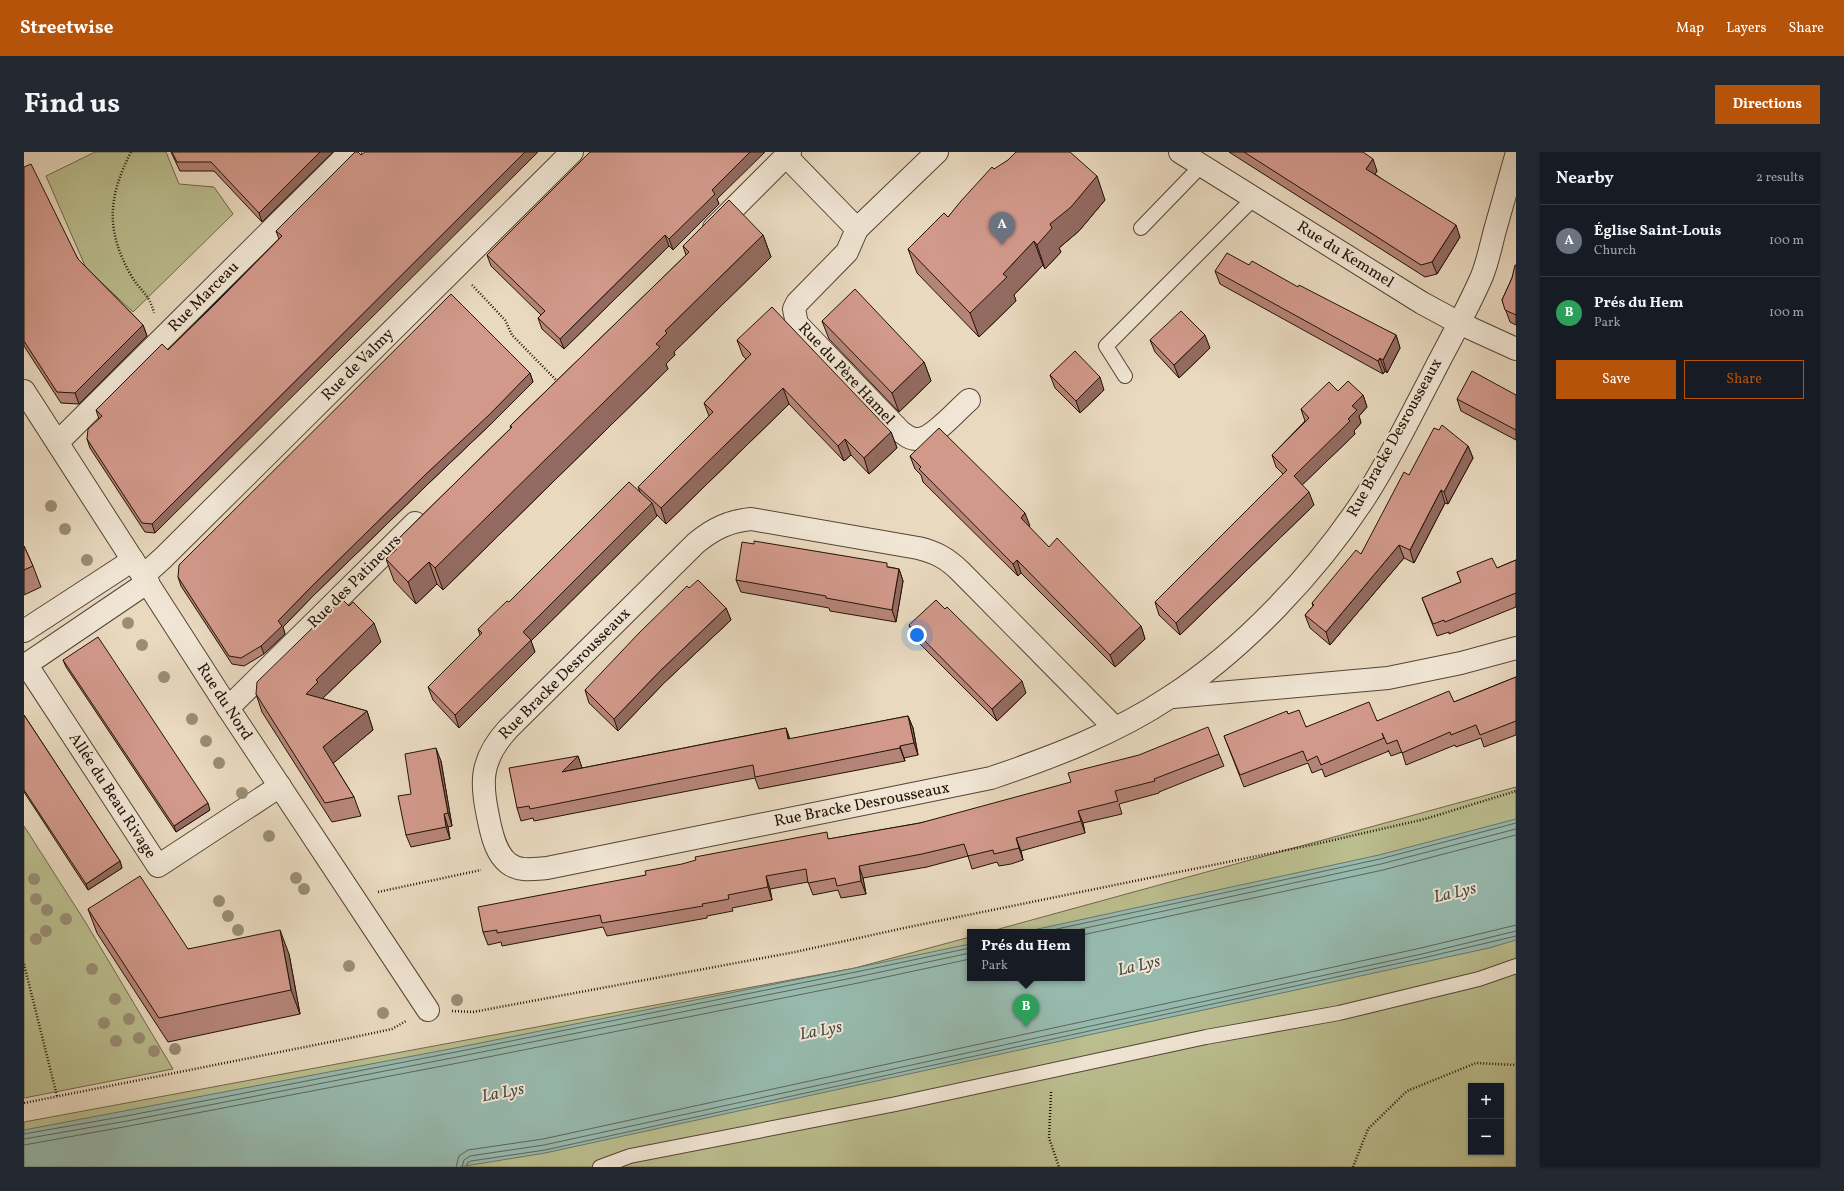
<!DOCTYPE html>
<html lang="en">
<head>
<meta charset="utf-8">
<style>
	:root { --surface:#171b24; --page:#242831; --text:#f1f3f6; --muted:#9ea1a6; --line:#363941; --accent:#b45309 }
	body { margin:0; font-family:Vollkorn,serif; background:var(--page); color:var(--text) }
	.controls { position:absolute; right:12px; bottom:12px; display:grid; overflow:hidden; border-radius:0px; box-shadow:0 1px 3px #0004 }
	.controls button { width:36px; height:36px; display:grid; place-items:center; padding:0; border:0; border-bottom:1px solid var(--line); background:var(--surface); color:var(--text); font:20px sans-serif }
	.you { position:absolute; left:893px; top:483px; width:14px; height:14px; margin:-10px; border:3px solid #fff; border-radius:50%; background:#1a73e8; box-shadow:0 0 0 6px #1a73e833 }
	.badge { display:grid; place-items:center; width:26px; height:26px; border-radius:50%; background:var(--accent); color:#fff; font-size:13px; font-weight:700 }
	.pin { position:absolute; translate:-50% -33px; filter:drop-shadow(0 1px 2px #0008) }
	.pin::after { content:''; position:absolute; top:21px; width:14px; height:12px; background:inherit; clip-path:polygon(0 0,100% 0,50% 100%) }
	.popup { position:absolute; left:943px; top:777px; width:118px; height:52px; box-sizing:border-box; display:grid; place-content:center; border-radius:0px; background:var(--surface); filter:drop-shadow(0 1px 3px #0005); font-size:13px; white-space:nowrap; color:var(--muted) }
	.popup b { font-size:15px; color:var(--text) }
	.popup::after { content:''; position:absolute; left:50%; top:100%; margin-left:-8px; border:8px solid transparent; border-top-color:var(--surface) }
	.list { margin:0; padding:0; list-style:none }
	h2 { display:flex; justify-content:space-between; align-items:center; height:52px; margin:0; padding:0 16px; font-size:17px }
	h2 small { font-size:13px; font-weight:400; color:var(--muted) }
	.list li { display:grid; grid-template-columns:26px 1fr auto; gap:12px; align-items:center; box-sizing:border-box; height:72px; padding:0 16px; border-top:1px solid var(--line) }
	.list b { display:block; font-size:15px; white-space:nowrap }
	.list p { margin:0; font-size:13px; white-space:nowrap; color:var(--muted) }
	.list em { font-size:13px; font-style:normal; color:var(--muted) }
	.actions { display:flex; gap:8px; padding:12px 16px }
	.actions a { flex:1; padding:9px 0; border:1px solid var(--accent); border-radius:0px; text-align:center; font-size:14px; color:var(--accent) }
	.actions .main { background:var(--accent); color:#fff }
	.map { position:relative; flex:none; width:1492px; height:1015px; overflow:hidden; border-radius:0px }
	header { display:flex; align-items:center; gap:24px; box-sizing:border-box; height:56px; padding:0 20px; background:var(--accent); color:#fff }
	header strong { font-size:19px }
	nav { display:flex; gap:22px; margin-inline-start:auto; font-size:14px }
	.intro { display:flex; align-items:center; justify-content:space-between; box-sizing:border-box; height:96px; padding:0 24px }
	h1 { margin:0; font-size:28px }
	.button { padding:10px 18px; border-radius:0px; background:var(--accent); color:#fff; font-size:14px; font-weight:700 }
	main { display:flex; gap:24px; padding:0 24px }
	aside { flex:1; background:var(--surface); border-radius:0px; box-shadow:0 1px 3px #0004 }
	.map>svg:first-child { display:block }
	.green { fill:#bbbe8f; stroke:#6f684b; fill-rule:evenodd }
	.water { fill:#97baaf; stroke:#69776c }
	.lines { fill:none; stroke-linecap:round; stroke-linejoin:round }
	.shore { stroke:#5d665b; stroke-width:1 }
	.lane-casing { stroke:#544435; stroke-width:16 }
	.street-casing { stroke:#544435; stroke-width:24 }
	.path { stroke:#231307; stroke-width:2.5; stroke-dasharray:1 2; stroke-linecap:butt }
	.lane { stroke:#f1e6d5; stroke-width:14 }
	.street { stroke:#f1e6d5; stroke-width:22 }
	.tree { fill:#998d74 }
	.wall { fill:#b58478; stroke:#231307 }
	.shaded-wall { fill:#936b61; stroke:#231307 }
	.building { fill:#d2998b; stroke:#231307 }
	.labels { text-anchor:middle; dominant-baseline:central; stroke-width:4; stroke-linejoin:round; paint-order:stroke }
	.street-label { font-size:16px; fill:#231307; stroke:#f1e6d5 }
	.water-label { font-size:17px; font-style:italic; fill:#4c4d42; stroke:#f1e6d5 }
</style>
</head>
<body>
<header>
<strong>Streetwise</strong>
<nav><a>Map</a><a>Layers</a><a>Share</a></nav>
</header>
<div class="intro"><h1>Find us</h1><a class="button">Directions</a></div>
<main>
<div class="map">
<svg width="1492" height="1015" viewBox="0 0 1492 1015">
	<rect width="100%" height="100%" fill="#e9d9bf"/>
	<filter id="stains"><feTurbulence type="fractalNoise" baseFrequency=".005" numOctaves="4"/><feColorMatrix values="0 0 0 0 .2 0 0 0 0 .09 0 0 0 0 .02 0 0 0 .5 -.17"/></filter>
	<radialGradient id="worn" r=".72"><stop offset=".6" stop-color="#630" stop-opacity="0"/><stop offset="1" stop-color="#630" stop-opacity=".3"/></radialGradient>
	<g class="green">
		<path d="M71,0H142L155,32L190,35L209,62L109,160L62,116L22,24Z"/>
		<path d="M1492,635V1015H0V970L831,816L946,785V826H1058V780H964ZM1447,934H1477V1000H1447Z"/>
		<path d="M0,674L62,771L149,917L0,946Z"/>
	</g>
	<path class="water" d="M1492,667V788L1465,796L521,1001L435,1015H0V978L431,896L831,816L946,792V826H1058V780H1000L1355,703Z"/>
	<g class="lines">
		<g class="shore">
			<path d="M1019,780L1356,707L1492,671"/>
			<path d="M1043,780L1357,712L1492,677"/>
			<path d="M1058,783L1359,718L1492,683"/>
			<path d="M0,982L102,964L432,900L832,820L946,796"/>
			<path d="M0,987L103,969L433,905L833,825L946,801"/>
			<path d="M0,993L105,974L434,911L834,831L946,807"/>
			<path d="M432,1015L435,1004L444,998L519,987L1397,796L1492,773"/>
			<path d="M438,1015L440,1008L446,1004L520,993L1398,802L1492,779"/>
			<path d="M443,1015V1011L447,1009L521,998L1399,806L1492,784"/>
		</g>
		<g class="lane-casing">
			<g id="lane">
				<path d="M1117,76L1177,14"/>
				<path d="M1101,224L1082,194L1230,46"/>
				<path d="M576,1015L606,1004L872,952L1182,885L1315,861L1455,827L1492,814"/>
			</g>
		</g>
		<g class="street-casing">
			<g id="street">
				<path d="M1156,0L1398,151L1435,171L1492,197"/>
				<path d="M762,4L833,77L913,0"/>
				<path d="M690,76L766,0"/>
				<path d="M833,77L823,100L773,151L770,157L773,172L876,279C881,283 886,287 893,287C908,288 933,258 945,248"/>
				<path d="M0,239L204,556L404,858"/>
				<path d="M34,290L326,0"/>
				<path d="M119,424L139,406L548,0"/>
				<path d="M0,479L109,408"/>
				<path d="M2,512L134,714L256,634"/>
				<path d="M0,514L124,430"/>
				<path d="M1149,545L1364,526L1437,511L1492,496"/>
				<path d="M204,556L391,371"/>
				<path d="M1091,576L937,420C924,407 912,400 894,396L727,367C705,369 689,377 672,391L484,577C454,610 457,632 466,674C469,687 473,702 484,711C495,720 510,717 523,716L967,626C1029,605 1092,581 1146,545C1219,498 1293,419 1340,347C1365,309 1385,267 1406,227C1423,193 1443,159 1458,124C1464,109 1467,93 1471,78C1478,54 1485,29 1492,4"/>
			</g>
		</g>
		<g class="path">
			<path d="M107,0C84,45 81,79 108,125C117,140 125,141 130,161"/>
			<path d="M448,133L481,168L488,183L534,230"/>
			<path d="M354,740L457,718"/>
			<path d="M0,812L33,944"/>
			<path d="M428,859L449,860L771,800L880,776L1292,692L1401,667L1492,639"/>
			<path d="M1027,940L1025,986L1035,1015"/>
			<path d="M0,951L326,886L368,877L382,869"/>
			<path d="M1329,1015L1344,977L1383,939L1452,911L1492,913"/>
		</g>
		<use href="#lane" class="lane"/>
		<use href="#street" class="street"/>
	</g>
	<g class="tree">
		<circle cx="27" cy="354" r="6"/>
		<circle cx="41" cy="377" r="6"/>
		<circle cx="63" cy="408" r="6"/>
		<circle cx="104" cy="471" r="6"/>
		<circle cx="118" cy="493" r="6"/>
		<circle cx="140" cy="525" r="6"/>
		<circle cx="168" cy="567" r="6"/>
		<circle cx="182" cy="589" r="6"/>
		<circle cx="195" cy="611" r="6"/>
		<circle cx="218" cy="641" r="6"/>
		<circle cx="245" cy="684" r="6"/>
		<circle cx="272" cy="726" r="6"/>
		<circle cx="10" cy="727" r="6"/>
		<circle cx="280" cy="737" r="6"/>
		<circle cx="12" cy="747" r="6"/>
		<circle cx="195" cy="749" r="6"/>
		<circle cx="23" cy="758" r="6"/>
		<circle cx="204" cy="764" r="6"/>
		<circle cx="42" cy="767" r="6"/>
		<circle cx="214" cy="778" r="6"/>
		<circle cx="22" cy="779" r="6"/>
		<circle cx="12" cy="787" r="6"/>
		<circle cx="325" cy="814" r="6"/>
		<circle cx="68" cy="817" r="6"/>
		<circle cx="91" cy="847" r="6"/>
		<circle cx="433" cy="848" r="6"/>
		<circle cx="359" cy="861" r="6"/>
		<circle cx="105" cy="867" r="6"/>
		<circle cx="80" cy="871" r="6"/>
		<circle cx="115" cy="886" r="6"/>
		<circle cx="92" cy="889" r="6"/>
		<circle cx="151" cy="897" r="6"/>
		<circle cx="130" cy="899" r="6"/>
	</g>
	<g class="wall">
		<path d="M147,0H309L238,70L190,19H156Z"/>
		<path d="M1205,0H1339L1353,19L1351,22L1436,85L1413,122L1401,125Z"/>
		<path d="M337,3L131,381L121,380L66,296L63,287L75,267L72,258L144,198L255,87L252,79Z"/>
		<path d="M0,15L54,107L119,173L123,184L55,252L37,251L0,194Z"/>
		<path d="M970,17L1081,48L1055,79L1035,96L1037,100L1021,117L1019,113L990,143L992,149L955,185L893,121L884,97L924,65Z"/>
		<path d="M693,47L695,52L649,98L645,94L540,197L518,177L514,166L517,163L467,114L463,103Z"/>
		<path d="M739,83L747,105L650,200L651,203L642,212L644,217L419,438L413,432L392,452L370,429L362,407L371,399L369,392L487,276L486,274L662,103L659,94Z"/>
		<path d="M1225,113L1372,183L1376,196L1363,221L1361,219L1359,222L1196,132L1191,119Z"/>
		<path d="M1492,113V173L1486,170L1478,148L1488,126Z"/>
		<path d="M798,169L900,210L907,229L875,260L805,187Z"/>
		<path d="M713,188L867,280L873,296L845,322L827,303L820,309L765,252L642,372L632,362L633,364L507,489L511,500L435,576L409,548L404,535L456,483L454,477L616,340L614,335L685,264L680,251L722,207L719,204Z"/>
		<path d="M1126,188L1186,196L1155,226L1131,200Z"/>
		<path d="M506,221L509,230L469,270L404,332L289,444L259,475L261,482L240,502L220,514L208,512L157,434L154,425Z"/>
		<path d="M1026,223L1080,238L1056,261L1031,236Z"/>
		<path d="M1314,239L1339,243L1343,255L1335,264L1337,271L1330,279L1331,282L1278,333L1290,353L1156,483L1135,463L1131,450L1259,322L1252,315L1248,303L1281,269L1277,257Z"/>
		<path d="M1492,243V288L1437,259L1433,247Z"/>
		<path d="M1444,294L1449,306L1424,352L1421,351L1390,411L1380,406L1306,493L1286,476L1281,463L1289,454L1288,451L1337,402L1385,323Z"/>
		<path d="M886,304L1006,374L1005,375L1025,395L1117,474L1121,487L1091,515L997,421L994,424L899,330L897,323L891,317Z"/>
		<path d="M0,394L9,414L17,435L0,443Z"/>
		<path d="M1492,408V455L1425,482V480L1413,484L1398,446L1437,430L1433,420L1473,416Z"/>
		<path d="M865,415L875,417L879,429L872,470L806,459L805,456L717,440L712,428Z"/>
		<path d="M702,456L707,468L640,531L594,579L565,551L561,538Z"/>
		<path d="M885,473L1002,541L973,569L890,486Z"/>
		<path d="M357,490L299,546L300,547L343,559L349,578L309,611L330,645L337,664L308,670L238,560L232,542Z"/>
		<path d="M39,508L186,658L152,680L42,515Z"/>
		<path d="M1492,525V583L1460,595L1457,586L1432,595L1431,593L1382,613L1378,600L1367,604L1364,598L1365,599L1301,625L1298,617L1288,621L1284,611L1220,635L1200,584L1264,562L1282,575L1353,569L1430,550Z"/>
		<path d="M0,563L96,709L98,716L64,738L0,640Z"/>
		<path d="M884,564L889,576L894,603L880,606L881,609L735,637L731,626L510,669L509,666L497,669L493,656L554,604L558,616L762,576L766,587Z"/>
		<path d="M1195,602L1200,614L1135,640V641L1095,652L1098,662L1059,671L1061,681L997,699L999,708L987,712L975,714L973,710L948,717L944,704L903,715L839,726L842,742L817,746L814,738L789,743L784,730L746,737L748,748L708,756L709,759L683,764V766L583,784L579,775L478,794L477,790L464,793L459,780L622,723L805,687L896,671Z"/>
		<path d="M417,609L428,674L424,675L426,687L387,695L382,683Z"/>
		<path d="M64,757L164,797L265,802L276,862L144,890L73,781Z"/>
	</g>
	<g class="shaded-wall">
		<path d="M296,0H309L238,70L235,61Z"/>
		<path d="M501,0H514L131,381L128,372Z"/>
		<path d="M726,0H741L693,47L695,52L649,98L645,87L688,38Z"/>
		<path d="M1349,7L1353,19L1347,29L1342,17Z"/>
		<path d="M1073,24L1081,48L1055,79L1035,96L1037,100L1021,117L1013,93L1026,72Z"/>
		<path d="M1432,73L1436,85L1413,122L1408,110Z"/>
		<path d="M641,83L645,94L540,197L536,187Z"/>
		<path d="M739,83L747,105L650,200L651,203L642,212L644,217L419,438L411,416L632,192L641,179Z"/>
		<path d="M1010,89L1019,113L990,143L992,149L955,185L946,161L979,122Z"/>
		<path d="M119,173L123,184L55,252L51,241Z"/>
		<path d="M1181,183L1186,196L1155,226L1150,213Z"/>
		<path d="M1372,183L1376,196L1363,221L1359,208Z"/>
		<path d="M1356,206L1361,219L1359,222L1354,209Z"/>
		<path d="M900,210L907,229L875,260L868,241Z"/>
		<path d="M506,221L509,230L469,270L404,332L289,444L259,475L261,482L240,502L237,494L254,469L286,436L401,323Z"/>
		<path d="M1076,225L1080,238L1056,261L1052,249Z"/>
		<path d="M759,236L765,252L642,372L637,356Z"/>
		<path d="M1339,243L1343,255L1335,264L1337,271L1330,279L1331,282L1274,337L1270,324L1328,254Z"/>
		<path d="M867,280L873,296L845,322L840,306Z"/>
		<path d="M821,287L827,303L820,309L814,294Z"/>
		<path d="M1444,294L1449,306L1424,352L1420,340Z"/>
		<path d="M1417,338L1421,351L1390,411L1386,398Z"/>
		<path d="M1285,340L1290,353L1156,483L1152,471Z"/>
		<path d="M628,351L633,364L507,489L511,500L435,576L431,563L499,480Z"/>
		<path d="M1001,361L1006,374L1001,379L997,366Z"/>
		<path d="M1375,393L1380,406L1306,493L1302,480Z"/>
		<path d="M993,408L997,421L994,424L989,412Z"/>
		<path d="M405,410L413,432L392,452L384,430Z"/>
		<path d="M875,417L879,429L872,470L868,458Z"/>
		<path d="M702,456L707,468L640,531L594,579L590,567L636,519Z"/>
		<path d="M350,471L357,490L299,546L300,549L282,542L292,528Z"/>
		<path d="M1117,474L1121,487L1091,515L1086,503Z"/>
		<path d="M998,529L1002,541L973,569L968,557Z"/>
		<path d="M343,559L349,578L306,614L299,595Z"/>
		<path d="M884,564L889,576L894,603L890,591Z"/>
		<path d="M762,576L766,589L764,587Z"/>
		<path d="M876,594L881,609L876,596Z"/>
		<path d="M412,596L417,609L428,674L424,661Z"/>
		<path d="M554,604L558,616L538,620Z"/>
		<path d="M184,651L186,658L152,680L150,674Z"/>
		<path d="M1054,659L1059,671L1061,681L1057,669Z"/>
		<path d="M420,662L424,675L426,687L422,675Z"/>
		<path d="M992,686L997,699L999,708L995,696Z"/>
		<path d="M96,709L98,716L64,738L62,732Z"/>
		<path d="M835,714L839,726L842,742L837,729Z"/>
		<path d="M742,724L746,737L748,748L744,735Z"/>
		<path d="M256,778L265,802L276,862L267,838Z"/>
	</g>
	<g class="building">
		<path d="M148,0H296L235,61L187,10H153Z"/>
		<path d="M331,0H334L337,3L341,0H501L128,372L118,371L63,287L64,277L78,264L72,258L138,192L144,198L192,151L258,84L252,79Z"/>
		<path d="M566,0H726L688,38L691,42L645,87L641,83L536,187L514,166L521,159L463,103Z"/>
		<path d="M992,0H1046L1073,24L1047,55L1026,72L1028,76L1013,93L1010,89L979,122L983,125L946,161L884,97L920,61L924,65L937,49L968,15L970,17L984,8Z"/>
		<path d="M1220,0H1339L1349,7L1342,17L1432,73L1408,110L1397,113Z"/>
		<path d="M7,12L54,107L119,173L51,241L33,240L0,189V15Z"/>
		<path d="M705,48L739,83L641,179L643,181L632,192L636,195L411,416L405,410L384,430L362,407L373,397L369,392L488,275L486,274L665,100L659,94Z"/>
		<path d="M1203,101L1225,113L1228,109L1274,135L1275,133L1372,183L1359,208L1356,206L1354,209L1191,119Z"/>
		<path d="M1491,113H1492V163L1481,158L1478,148L1488,126Z"/>
		<path d="M831,137L900,210L868,241L798,169Z"/>
		<path d="M427,142L506,221L466,262L401,323L286,436L254,469L258,474L237,494L217,506L205,504L154,425L155,413Z"/>
		<path d="M748,155L867,280L840,306L821,287L814,294L759,236L637,356L614,335L689,260L680,251L727,202L713,188Z"/>
		<path d="M1157,159L1181,183L1150,213L1126,188Z"/>
		<path d="M1051,199L1076,225L1052,249L1026,223Z"/>
		<path d="M1448,219L1492,243V278L1433,247Z"/>
		<path d="M1324,229L1339,243L1328,254L1333,258L1324,267L1326,269L1270,324L1285,340L1152,471L1131,450L1263,318L1248,303L1285,266L1277,257L1305,230L1314,239Z"/>
		<path d="M1418,273L1444,294L1420,340L1417,338L1386,398L1375,393L1302,480L1281,463L1290,453L1288,451L1332,398L1337,402L1380,320L1385,323L1410,276L1415,278Z"/>
		<path d="M915,276L1001,361L997,366L1025,395L1033,386L1117,474L1086,503L993,408L989,412L895,317L897,315L886,304Z"/>
		<path d="M605,330L628,351L499,480L507,488L431,563L404,535L458,481L454,477L483,449L485,450Z"/>
		<path d="M730,389L863,411V415L875,417L868,458L802,446V444L712,428L718,390L730,392Z"/>
		<path d="M0,394L9,414L0,418Z"/>
		<path d="M1468,406L1473,416L1492,408V441L1421,470L1420,468L1409,472L1398,446L1437,430L1433,420Z"/>
		<path d="M674,428L702,456L636,519L590,567L561,538L615,481L663,434L665,436Z"/>
		<path d="M318,447L325,454L329,450L350,471L292,528L294,530L282,542L343,559L299,595L330,645L301,651L232,542L233,530Z"/>
		<path d="M912,448L921,457L923,455L998,529L968,557L885,473Z"/>
		<path d="M74,485L184,651L150,674L39,508Z"/>
		<path d="M1492,525V569L1456,583L1452,573L1427,583L1426,580L1378,601L1373,588L1363,592L1358,581L1360,586L1297,613L1293,604L1283,609L1279,599L1216,623L1200,584L1263,559L1264,562L1275,558L1282,575L1345,550L1353,569L1425,539L1430,550Z"/>
		<path d="M0,563L96,709L62,732L0,638Z"/>
		<path d="M884,564L890,591L876,594V596L731,625L729,613L506,657L505,654L493,656L485,616L554,604L538,620L762,576L764,587Z"/>
		<path d="M1184,575L1195,602L1130,627L1131,629L1091,639L1094,649L1054,659L1057,669L992,686L995,696L970,702L969,698L944,704L940,692L898,702L835,714L837,729L813,734L811,726L784,731L782,717L742,724L744,735L704,743L705,747L678,752L679,754L578,771L576,763L473,781V778L459,780L454,755L622,723L621,719L658,712L672,708L671,705L803,680L804,687L896,671L1047,630L1044,621L1115,603Z"/>
		<path d="M412,596L424,661L420,662L422,675L382,683L374,644L387,642L381,602Z"/>
		<path d="M116,724L164,797L256,778L267,838L135,866L64,757Z"/>
	</g>
	<g class="labels">
		<g class="street-label">
			<text transform="translate(1321 103) rotate(32)">Rue du Kemmel</text>
			<text transform="translate(180 145) rotate(-45)">Rue Marceau</text>
			<text transform="translate(334 213) rotate(-45)">Rue de Valmy</text>
			<text transform="translate(822 222) rotate(47)">Rue du Père Hamel</text>
			<text transform="translate(1371 286) rotate(-61)">Rue Bracke Desrousseaux</text>
			<text transform="translate(331 430) rotate(-45)">Rue des Patineurs</text>
			<text transform="translate(541 522) rotate(-45)">Rue Bracke Desrousseaux</text>
			<text transform="translate(200 550) rotate(57)">Rue du Nord</text>
			<text transform="translate(88 644) rotate(57)">Allée du Beau Rivage</text>
			<text transform="translate(838 653) rotate(-11)">Rue Bracke Desrousseaux</text>
		</g>
		<g class="water-label">
			<text transform="translate(1431 741) rotate(-13)">La Lys</text>
			<text transform="translate(1115 814) rotate(-13)">La Lys</text>
			<text transform="translate(797 879) rotate(-11)">La Lys</text>
			<text transform="translate(479 941) rotate(-11)">La Lys</text>
		</g>
	</g>
	<rect width="100%" height="100%" filter="url(#stains)"/>
	<rect width="100%" height="100%" fill="url(#worn)"/>
</svg>
<div class="controls">
<button>+</button>
<button>−</button>
</div>
<div class="you"></div>
<div class="pin badge" style="left:978px;top:93px;background:#6b7280">A</div>
<div class="pin badge" style="left:1002px;top:875px;background:#2e9e5b">B</div>
<div class="popup"><b>Prés du Hem</b>Park</div>
</div>
<aside>
<h2>Nearby<small>2 results</small></h2>
<ul class="list">
<li><span class="badge" style="background:#6b7280">A</span><div><b>Église Saint-Louis</b><p>Church</p></div><em>100 m</em></li>
<li><span class="badge" style="background:#2e9e5b">B</span><div><b>Prés du Hem</b><p>Park</p></div><em>100 m</em></li>
</ul>
<div class="actions"><a class="main">Save</a><a>Share</a></div>
</aside>
</main>
</body>
</html>
